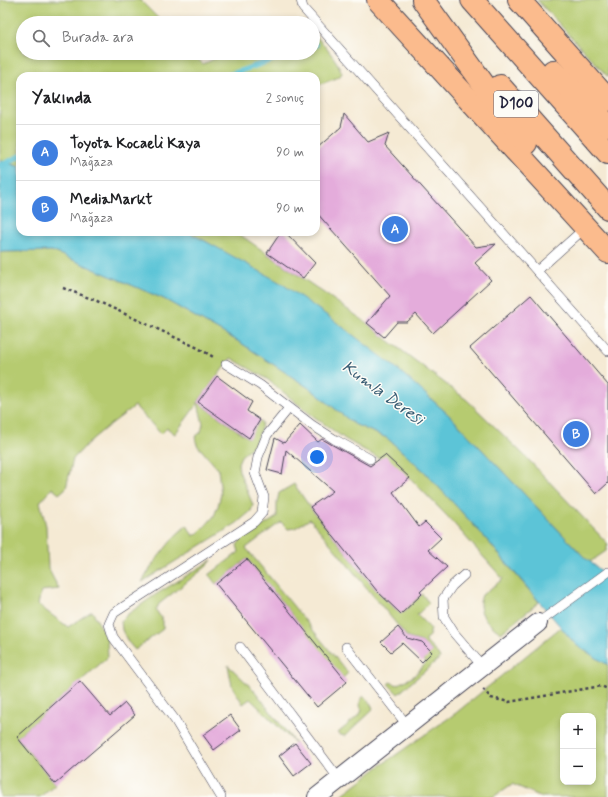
<!DOCTYPE html>
<html lang="tr">
<head>
<meta charset="utf-8">
<style>
	:root { --surface:#fff; --page:#f2f2f2; --text:#202124; --muted:#757577; --line:#e0e0e0; --accent:#1a73e8 }
	body { margin:0; font-family:Mynerve,sans-serif; background:var(--page); color:var(--text) }
	.controls { position:absolute; right:12px; bottom:12px; display:grid; overflow:hidden; border-radius:8px; box-shadow:0 2px 6px #0003 }
	.controls button { width:36px; height:36px; display:grid; place-items:center; padding:0; border:0; border-bottom:1px solid var(--line); background:var(--surface); color:var(--text); font:20px sans-serif }
	.you { position:absolute; left:317px; top:457px; width:14px; height:14px; margin:-10px; border:3px solid #fff; border-radius:50%; background:#1a73e8; box-shadow:0 0 0 6px #1a73e833 }
	.badge { display:grid; place-items:center; width:26px; height:26px; border-radius:50%; background:var(--accent); color:#fff; font-size:13px; font-weight:700 }
	.pin { position:absolute; translate:-50% -50%; border:2px solid #fff; box-shadow:0 1px 4px #0006 }
	.list { margin:0; padding:0; list-style:none }
	h2 { display:flex; justify-content:space-between; align-items:center; height:52px; margin:0; padding:0 16px; font-size:17px }
	h2 small { font-size:13px; font-weight:400; color:var(--muted) }
	.list li { display:grid; grid-template-columns:26px 1fr auto; gap:12px; align-items:center; box-sizing:border-box; height:56px; padding:0 16px; border-top:1px solid var(--line) }
	.list b { display:block; font-size:15px; white-space:nowrap }
	.list p { margin:0; font-size:13px; white-space:nowrap; color:var(--muted) }
	.list em { font-size:13px; font-style:normal; color:var(--muted) }
	.icon { flex:none; width:22px; height:22px; fill:none; stroke:currentColor; stroke-width:2; stroke-linecap:round; stroke-linejoin:round }
	.map { position:relative; flex:none; width:608px; height:797px; overflow:hidden }
	.search { position:absolute; background:var(--surface); box-shadow:0 2px 6px #0003; left:16px; top:16px; width:304px; height:44px; display:flex; align-items:center; gap:10px; box-sizing:border-box; padding:0 14px; border-radius:22px; color:var(--muted); font-size:15px }
	.panel { position:absolute; background:var(--surface); box-shadow:0 2px 6px #0003; left:16px; top:72px; width:304px; height:164px; border-radius:12px }
	.map>svg:first-child { display:block }
	.green { fill:#b6cb6f; stroke:#6c7655; fill-rule:evenodd }
	.water { fill:#5bc4d7; stroke:#3e7389 }
	.lines { fill:none; stroke-linecap:round; stroke-linejoin:round }
	.stream { stroke:#5bc4d7; stroke-width:5.5 }
	.building { fill:#e4acdb }
	.lane-casing { stroke:#424052; stroke-width:10 }
	.street-casing { stroke:#424052; stroke-width:20 }
	.highway-casing { stroke:#424052; stroke-width:24 }
	.path { stroke:#424052; stroke-width:2.5; stroke-dasharray:3 3; stroke-linecap:butt }
	.lane { stroke:#fff; stroke-width:9 }
	.street { stroke:#fff; stroke-width:18 }
	.highway { stroke:#fbbb8d; stroke-width:22 }
	.labels { text-anchor:middle; dominant-baseline:central; stroke-width:3; stroke-linejoin:round; paint-order:stroke }
	.shield { fill:#fdfcf7; stroke:#646373; stroke-width:1 }
	.shield-label { font-size:15px; font-weight:bold; fill:#22223b }
	.water-label { font-size:17px; font-style:italic; fill:#365b72; stroke:#fdfcf7 }
</style>
</head>
<body>
<div class="map">
<svg width="608" height="797" viewBox="0 0 608 797">
	<rect width="100%" height="100%" fill="#fdfcf7"/>
	<filter id="ink" filterUnits="userSpaceOnUse"><feTurbulence type="fractalNoise" baseFrequency=".025" numOctaves="2"/><feDisplacementMap in="SourceGraphic" scale="8" xChannelSelector="R" yChannelSelector="G"/><feConvolveMatrix kernelMatrix="1 2 1 2 8 2 1 2 1" color-interpolation-filters="sRGB"/></filter>
	<filter id="wash" filterUnits="userSpaceOnUse"><feTurbulence type="fractalNoise" baseFrequency=".012" numOctaves="4" result="noise"/><feDisplacementMap in="SourceGraphic" scale="16" xChannelSelector="R" yChannelSelector="G"/><feGaussianBlur stdDeviation="0.9" result="paint"/><feColorMatrix in="noise" values="0 0 0 0 0 0 0 0 0 0 0 0 0 0 0 0 0 1.4 0 .05"/><feComposite in="paint" operator="in"/></filter>
	<g filter="url(#wash)">
		<rect width="100%" height="100%" fill="#f5ead4"/>
		<g class="green">
			<path d="M0,0H140L163,23H23V53H192L203,64L227,53H313V33C324,45 336,58 342,73L339,77L316,86V76H20V167L0,160Z"/>
			<path d="M537,0H608V77Z"/>
			<path d="M188,232H236L367,323L384,337L467,400L525,456L608,544L606,551L590,562L584,557L449,415L395,367L207,242Z"/>
			<path d="M52,251L164,299L241,343L312,390L354,424L387,438L424,471L481,533L539,602L501,633C491,626 480,617 480,604C480,601 481,598 482,595L503,579L448,517L410,478L380,459L345,439L309,413L267,379L231,358L198,402L248,438L260,420L262,423L261,428L255,444L241,456L238,463L239,471L253,505L251,511L237,523L142,582L155,561L175,536L187,525L193,536L197,534L207,524L214,516L218,506L221,494L218,469L197,445L195,437L201,432L203,424L198,403L175,434L167,428L161,434L135,406L107,427L89,442L73,459L66,488L59,494L52,488L40,502L46,526L48,568L59,589L41,591L38,605L68,627L92,611L107,638L108,657L17,737L55,784L40,797H0V252Z"/>
			<path d="M294,484L310,507L377,591L401,614L422,594L429,603L417,615L431,629L429,636L424,640L438,654L440,658L398,694L388,684L390,682L397,685L414,676L426,663L424,659L432,651L422,642L408,638L310,519L295,528L288,529L281,522L246,548L348,673L343,678L247,559L216,584L209,575L239,552L237,545L242,539L277,517V503L279,493Z"/>
			<path d="M212,560L207,566L159,604L156,610L163,621V629L135,650L128,642L122,630L121,621L128,614L155,595Z"/>
			<path d="M561,627L576,645L608,665V797H542L512,784L493,797H339L377,768L456,713ZM563,716H593V782H563Z"/>
			<path d="M228,665L254,690L295,743L250,699L243,704L232,686Z"/>
			<path d="M364,696L372,706L373,710L345,736L341,735L338,733L360,714L362,710C359,705 359,700 364,696Z"/>
		</g>
		<path class="water" d="M0,160L20,167V232H188L207,242L281,283L332,319L395,367L449,415L584,557L608,576V665L576,645L481,533L424,471L387,438L354,424L312,390L241,343L164,299L52,251L0,252Z"/>
		<g class="lines">
			<g class="stream">
				<path d="M313,46L316,45"/>
				<path d="M226,76L292,53"/>
				<path d="M0,166L20,156"/>
			</g>
		</g>
		<g id="blocks">
			<g class="building">
				<path d="M344,114L368,142L389,133L385,146L476,247L496,244L475,263L491,280L433,333L416,314L407,322H397L384,337L367,323L390,296L316,212V149L341,127Z"/>
				<path d="M281,232H285L315,263L303,278L267,253Z"/>
				<path d="M531,295L608,385V483L596,494L470,348Z"/>
				<path d="M217,376L252,402L247,411L260,420L249,438L198,402Z"/>
				<path d="M300,425L318,442L322,439L370,466L385,455L410,478L393,492L419,527L425,522L441,538L428,550L447,567L420,592L422,594L401,614L377,591L310,507L333,491L286,450L282,474L267,470L275,438L284,443Z"/>
				<path d="M247,559L347,682L317,707L216,584Z"/>
				<path d="M398,627L407,638L422,642L432,652L422,662L402,643L391,652L381,642Z"/>
				<path d="M80,681L110,716L125,703L135,715L55,784L17,737Z"/>
				<path d="M230,715L241,730L214,750L203,735Z"/>
				<path d="M295,743L311,763L294,776L279,756Z"/>
			</g>
		</g>
	</g>
	<g filter="url(#ink)">
		<use href="#blocks" fill-opacity="0" stroke="#424052" stroke-width="1"/>
		<g class="lines">
			<g class="lane-casing">
				<g id="lane">
					<path d="M301,0L303,8L608,351"/>
					<path d="M537,271L586,227"/>
					<path d="M226,364L260,385L312,425L334,439L370,459"/>
					<path d="M464,575L452,586L443,599L444,617L454,633L483,667"/>
					<path d="M538,623L608,572"/>
					<path d="M240,647L339,779"/>
					<path d="M346,647L407,725"/>
					<path d="M221,797L175,720L113,637L109,624L114,613L254,522L262,513L264,497L255,473L258,457L267,435L289,408"/>
				</g>
			</g>
			<g class="street-casing">
				<path id="street" d="M317,797L538,623"/>
			</g>
			<g class="highway-casing">
				<g id="highway">
					<path d="M378,0L608,252"/>
					<path d="M423,0L526,143"/>
					<path d="M472,0L608,153"/>
					<path d="M519,0L608,100"/>
					<path d="M553,71L608,125"/>
					<path d="M500,86L608,208"/>
				</g>
			</g>
			<g class="path">
				<path d="M63,288L97,301L198,348L215,358"/>
				<path d="M483,689L491,698L509,702L601,686L608,689"/>
			</g>
			<use href="#lane" class="lane"/>
			<use href="#street" class="street"/>
			<use href="#highway" class="highway"/>
		</g>
	</g>
	<g class="labels">
		<rect class="shield" x="494" y="91" width="44" height="26" rx="3"/>
		<g class="shield-label">
			<text x="516" y="104">D100</text>
		</g>
		<g class="water-label">
			<text transform="translate(383 393) rotate(36)">Kumla Deresi</text>
		</g>
	</g>
</svg>
<div class="controls">
<button>+</button>
<button>−</button>
</div>
<div class="you"></div>
<div class="pin badge" style="left:395px;top:229px;background:#3f7fe0">A</div>
<div class="pin badge" style="left:576px;top:434px;background:#3f7fe0">B</div>
<div class="search"><svg class="icon" aria-label="search" viewBox="0 0 24 24"><circle cx="10" cy="10" r="6"/><path d="M15 15l6 6"/></svg>Burada ara</div>
<section class="panel">
<h2>Yakında<small>2 sonuç</small></h2>
<ul class="list">
<li><span class="badge" style="background:#3f7fe0">A</span><div><b>Toyota Kocaeli Kaya</b><p>Mağaza</p></div><em>90 m</em></li>
<li><span class="badge" style="background:#3f7fe0">B</span><div><b>MediaMarkt</b><p>Mağaza</p></div><em>90 m</em></li>
</ul>
</section>
</div>
</body>
</html>
